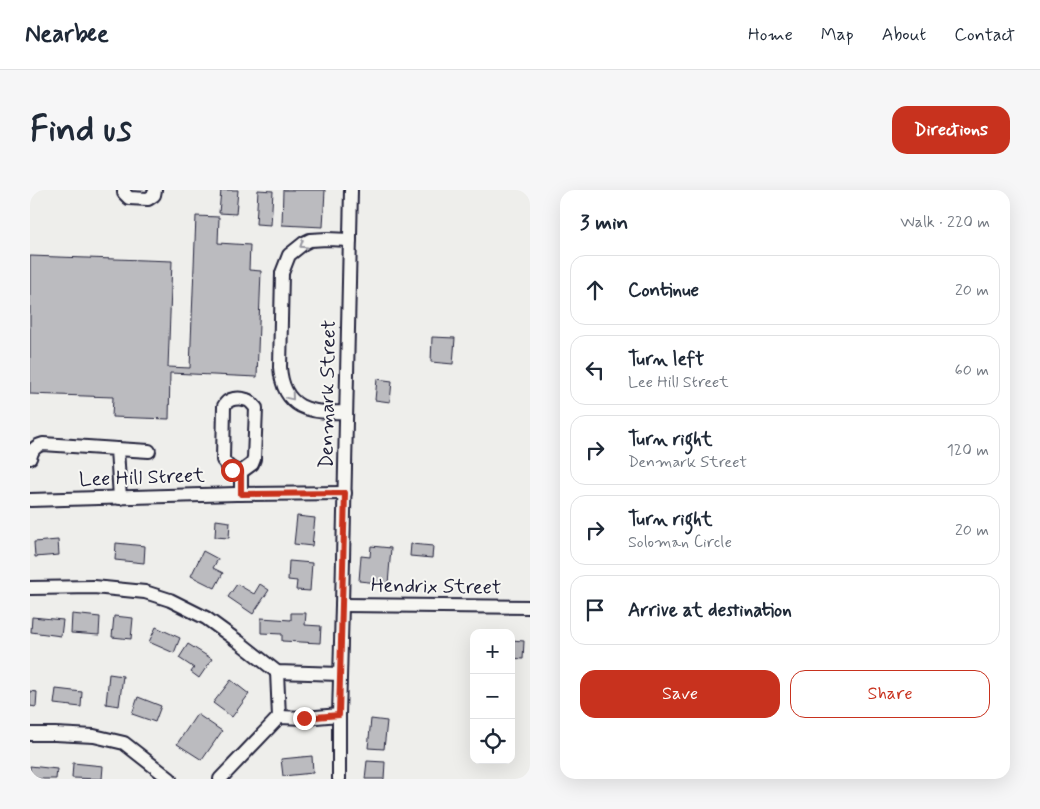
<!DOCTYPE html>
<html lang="en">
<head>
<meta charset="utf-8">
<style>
	:root { --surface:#fff; --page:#f6f6f7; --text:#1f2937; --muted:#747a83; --line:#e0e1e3; --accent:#c8321e }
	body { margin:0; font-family:Mynerve,sans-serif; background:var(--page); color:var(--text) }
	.controls { position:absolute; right:15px; bottom:15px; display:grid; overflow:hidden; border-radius:10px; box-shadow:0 5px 20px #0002 }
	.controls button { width:45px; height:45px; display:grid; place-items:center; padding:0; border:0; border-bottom:1px solid var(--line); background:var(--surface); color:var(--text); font:25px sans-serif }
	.stop { position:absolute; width:15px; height:15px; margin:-11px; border:4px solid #c8321e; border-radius:50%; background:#fff }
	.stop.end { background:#c8321e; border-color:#fff; box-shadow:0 1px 5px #0008 }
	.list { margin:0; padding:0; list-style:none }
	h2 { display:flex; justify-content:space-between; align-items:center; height:65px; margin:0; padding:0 20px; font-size:21px }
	h2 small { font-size:16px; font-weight:400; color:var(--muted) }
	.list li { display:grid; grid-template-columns:32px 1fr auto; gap:15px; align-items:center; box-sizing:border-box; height:70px; margin:0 10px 10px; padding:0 10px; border:1px solid var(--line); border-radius:15px }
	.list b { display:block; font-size:19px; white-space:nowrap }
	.list p { margin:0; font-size:16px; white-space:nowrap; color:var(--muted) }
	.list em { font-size:16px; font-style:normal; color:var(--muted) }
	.actions { display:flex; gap:10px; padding:15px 20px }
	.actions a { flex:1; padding:11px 0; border:1px solid var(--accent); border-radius:15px; text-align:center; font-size:18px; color:var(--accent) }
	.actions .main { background:var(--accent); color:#fff }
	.icon { flex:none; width:28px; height:28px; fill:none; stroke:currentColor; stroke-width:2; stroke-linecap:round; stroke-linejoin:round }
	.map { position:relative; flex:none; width:500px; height:589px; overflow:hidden; border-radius:15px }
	header { display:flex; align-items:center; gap:30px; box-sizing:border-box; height:70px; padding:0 25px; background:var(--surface); border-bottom:1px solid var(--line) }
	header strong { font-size:24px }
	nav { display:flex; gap:28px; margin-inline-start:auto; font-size:18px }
	.intro { display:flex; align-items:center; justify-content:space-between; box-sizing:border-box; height:120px; padding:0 30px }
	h1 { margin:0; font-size:35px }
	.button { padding:12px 22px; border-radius:15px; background:var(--accent); color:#fff; font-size:18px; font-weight:700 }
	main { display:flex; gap:30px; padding:0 30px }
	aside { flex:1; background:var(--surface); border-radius:15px; box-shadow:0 5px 20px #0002 }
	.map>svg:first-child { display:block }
	.building { fill:#bbbbbf; stroke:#22223b }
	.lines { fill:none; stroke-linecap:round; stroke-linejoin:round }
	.minor-casing { stroke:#22223b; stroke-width:16 }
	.minor { stroke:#f6f6f2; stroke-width:12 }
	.oneway { stroke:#9797a0 }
	.route { stroke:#c8321e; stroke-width:6 }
	.labels { text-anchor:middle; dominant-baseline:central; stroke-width:4; stroke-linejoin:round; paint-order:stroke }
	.street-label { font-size:20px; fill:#22223b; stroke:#f6f6f2 }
</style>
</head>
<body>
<header>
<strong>Nearbee</strong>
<nav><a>Home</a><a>Map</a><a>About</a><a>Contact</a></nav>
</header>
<div class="intro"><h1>Find us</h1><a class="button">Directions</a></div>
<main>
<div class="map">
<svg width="500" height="589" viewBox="0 0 500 589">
	<rect width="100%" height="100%" fill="#eeeeeb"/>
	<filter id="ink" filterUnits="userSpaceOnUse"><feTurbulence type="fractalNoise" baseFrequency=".02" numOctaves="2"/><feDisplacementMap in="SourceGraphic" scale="10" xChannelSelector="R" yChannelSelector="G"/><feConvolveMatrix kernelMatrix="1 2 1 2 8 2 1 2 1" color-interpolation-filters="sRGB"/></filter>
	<g filter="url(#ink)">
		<g class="building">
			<path d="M191,0H208L206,24L189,23Z"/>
			<path d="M228,0L243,1L241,35L226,34Z"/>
			<path d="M253,0H295L293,37L252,35Z"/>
			<path d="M166,26L189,27L188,53L220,55L219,80L231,81L227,187L140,183L139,229L82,227L83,207L0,204V66L142,71L138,177L160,178Z"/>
			<path d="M402,147L425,148L423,174L401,172Z"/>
			<path d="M347,189L362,191L360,212L345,210Z"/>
			<path d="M267,326L285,328L282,356L264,354Z"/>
			<path d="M186,330L200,332L199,348L185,347Z"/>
			<path d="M28,350L29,365L5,367L4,352Z"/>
			<path d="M86,353L115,356L114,373L85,370Z"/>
			<path d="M381,354L403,356L402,368L380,366Z"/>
			<path d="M341,356L361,358L358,394L329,391L331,366L340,367Z"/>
			<path d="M173,361L188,369L183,378L193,383L185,398L161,386Z"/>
			<path d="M259,371L282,373L280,401L266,400L267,391L258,390Z"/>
			<path d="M207,394L224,404L230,394L239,400L223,424L198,407Z"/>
			<path d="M261,423H276L275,435L291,436L290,453L252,451V444L231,443V428L261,430Z"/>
			<path d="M42,424L70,427L69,445L41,443Z"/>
			<path d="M84,426L103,428L101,449L82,447Z"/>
			<path d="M2,427L33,430L31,446L1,442Z"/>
			<path d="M126,437L150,448L144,463L119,452Z"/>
			<path d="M481,450L494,451L493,469L481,468Z"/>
			<path d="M158,454L182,469L169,488L161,482L164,478L149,468Z"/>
			<path d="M79,484L93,486L89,516L76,514Z"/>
			<path d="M201,490L219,504L202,527L183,513Z"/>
			<path d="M26,499L52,502L51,517L24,514Z"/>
			<path d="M0,501L7,502L6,517L0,516Z"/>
			<path d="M108,507L131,516L125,532L102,524Z"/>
			<path d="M167,524L192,541L172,570L147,554Z"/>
			<path d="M341,529L357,531L354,559L338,558Z"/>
			<path d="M282,566L283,583L253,586L251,569Z"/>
			<path d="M337,571L355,572L354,589H335Z"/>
			<path d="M43,573L73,576L72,589L42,588Z"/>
			<path d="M0,576L27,579L26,589H0Z"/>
		</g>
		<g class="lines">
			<g class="minor-casing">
				<g id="minor">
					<path d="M94,0V3L99,8L118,9L124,5L125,0"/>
					<path d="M316,222C280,224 253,219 250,177L252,83L259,65L274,53L280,50L297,49L320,50"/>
					<path d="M87,259L119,261"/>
					<path d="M0,268C2,260 5,256 13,254L87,259L90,308"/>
					<path d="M211,282C202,280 198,277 193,270L194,216C198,208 209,207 217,210C221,211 223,215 226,218L224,269L222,274L211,282V304"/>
					<path d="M0,310L206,304L315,303"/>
					<path d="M0,398L64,397L115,402L140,410L176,428L209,452L247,482L310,484"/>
					<path d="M312,415L500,417"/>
					<path d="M247,482L249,527"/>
					<path d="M0,544H25L64,546L94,553L140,589"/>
					<path d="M190,589L249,527L275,528L309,525"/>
					<path d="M309,589V525L312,415L321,0"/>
				</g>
			</g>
			<use href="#minor" class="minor"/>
		</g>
		<defs><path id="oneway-chevron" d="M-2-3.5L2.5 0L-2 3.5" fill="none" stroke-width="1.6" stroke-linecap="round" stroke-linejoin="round" transform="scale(1.25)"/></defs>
		<g class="oneway">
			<use href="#oneway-chevron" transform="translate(273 55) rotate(148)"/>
			<use href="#oneway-chevron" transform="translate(261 207) rotate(50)"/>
		</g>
	</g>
	<g class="lines" filter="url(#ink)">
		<path class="route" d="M202,280L211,282V304L315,303L309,525L274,528"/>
	</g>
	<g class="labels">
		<g class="street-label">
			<text transform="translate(298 204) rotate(-89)">Denmark Street</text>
			<text transform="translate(112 288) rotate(-2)">Lee Hill Street</text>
			<text transform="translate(406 397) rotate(1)">Hendrix Street</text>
		</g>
	</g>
</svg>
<div class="controls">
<button>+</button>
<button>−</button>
<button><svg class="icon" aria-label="locate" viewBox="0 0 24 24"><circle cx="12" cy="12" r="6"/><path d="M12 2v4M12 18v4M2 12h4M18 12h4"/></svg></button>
</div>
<div class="stop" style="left:202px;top:280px"></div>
<div class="stop end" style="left:274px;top:528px"></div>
</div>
<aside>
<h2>3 min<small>Walk · 220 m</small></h2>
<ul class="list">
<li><svg class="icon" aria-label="ahead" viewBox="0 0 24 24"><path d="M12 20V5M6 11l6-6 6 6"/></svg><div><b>Continue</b></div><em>20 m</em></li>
<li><svg class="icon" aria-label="left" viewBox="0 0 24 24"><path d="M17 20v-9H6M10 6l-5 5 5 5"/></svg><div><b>Turn left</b><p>Lee Hill Street</p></div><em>60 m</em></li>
<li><svg class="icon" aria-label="right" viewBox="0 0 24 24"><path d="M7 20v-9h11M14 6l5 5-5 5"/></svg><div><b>Turn right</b><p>Denmark Street</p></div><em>120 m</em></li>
<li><svg class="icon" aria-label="right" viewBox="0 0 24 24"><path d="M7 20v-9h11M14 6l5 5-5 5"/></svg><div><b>Turn right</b><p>Soloman Circle</p></div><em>20 m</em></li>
<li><svg class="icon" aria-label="arrive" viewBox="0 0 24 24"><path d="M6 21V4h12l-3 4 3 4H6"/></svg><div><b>Arrive at destination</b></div></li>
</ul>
<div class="actions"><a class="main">Save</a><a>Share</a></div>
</aside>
</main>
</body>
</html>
